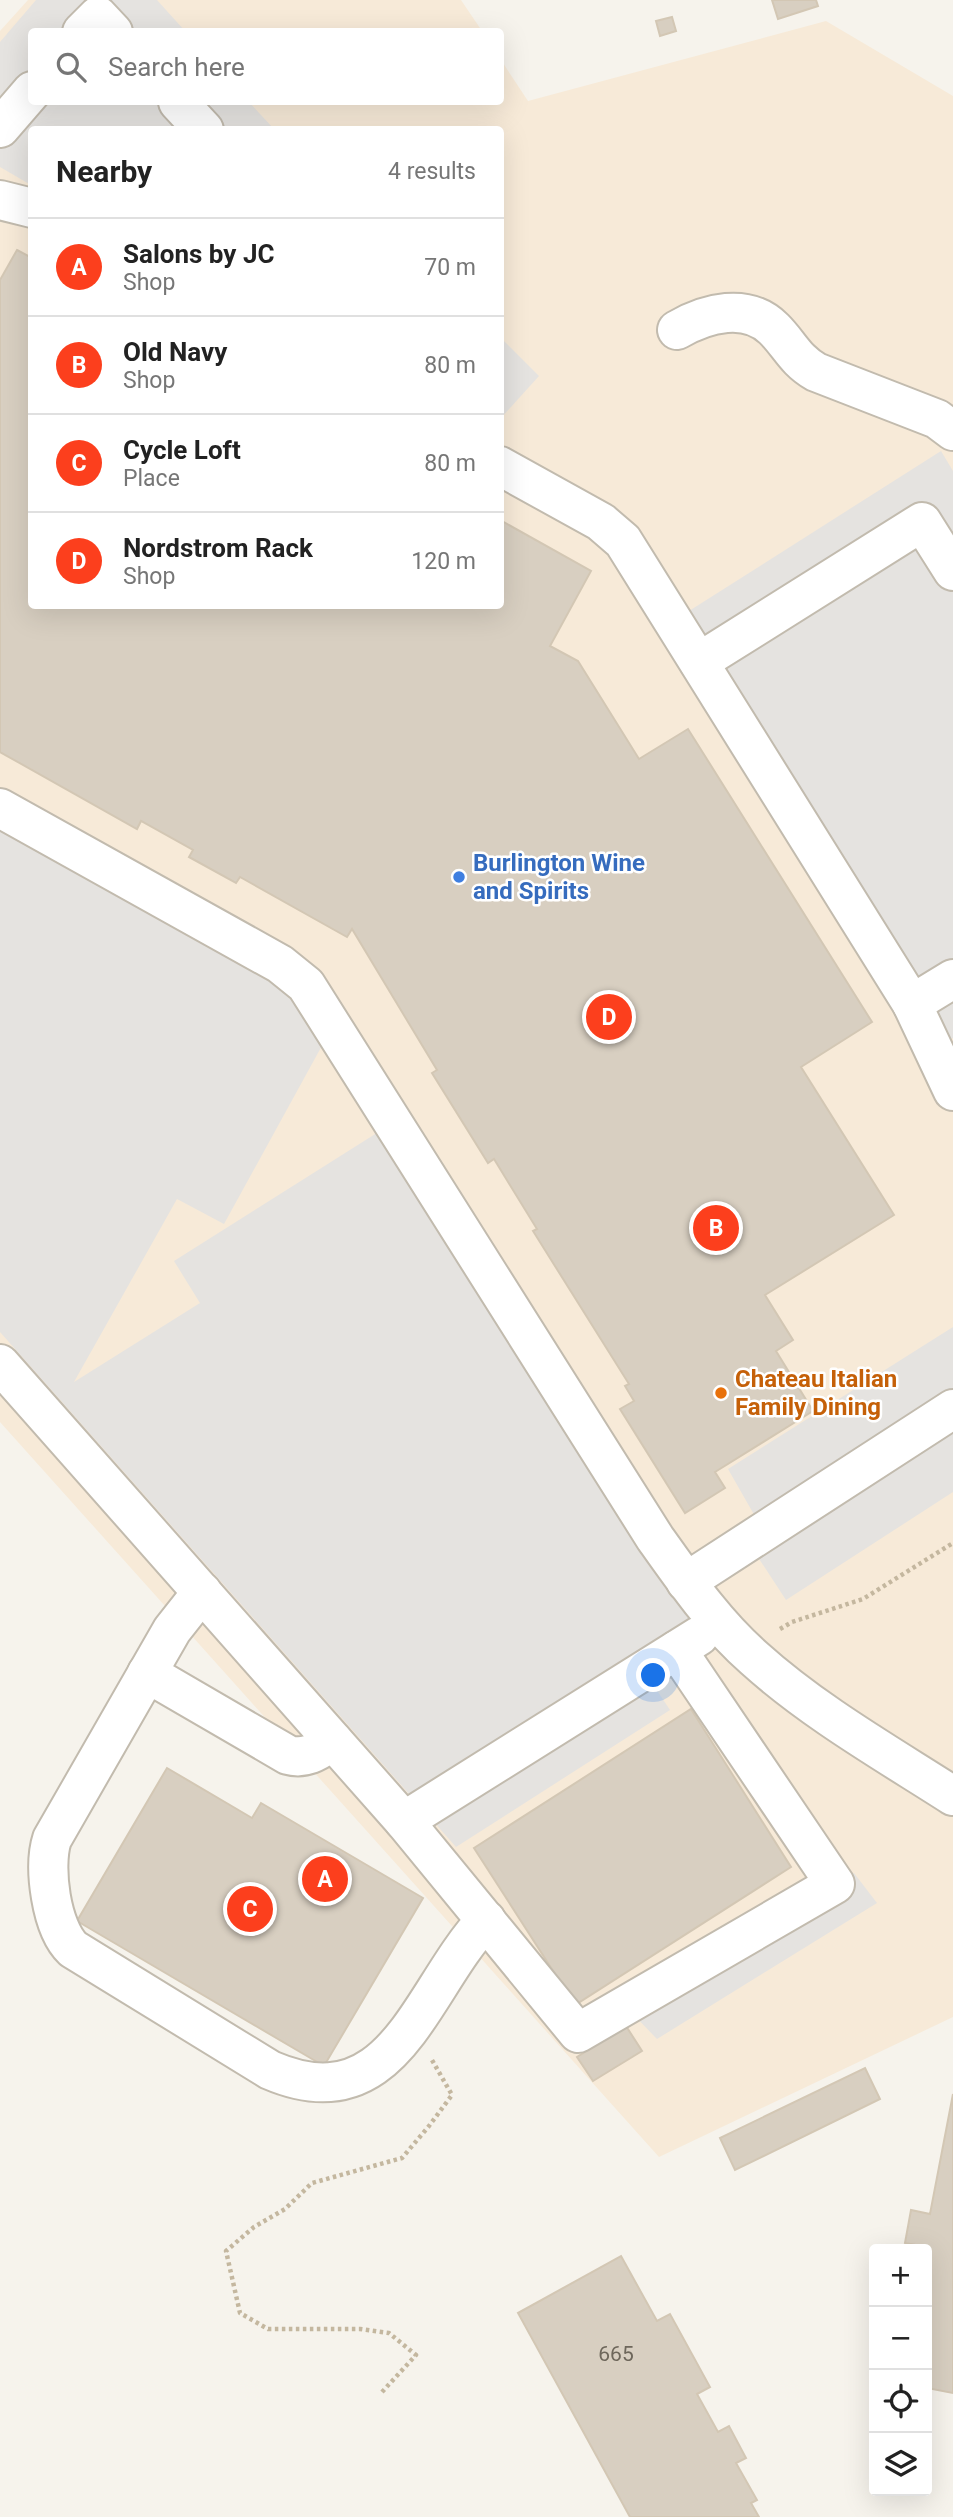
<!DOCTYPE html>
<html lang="en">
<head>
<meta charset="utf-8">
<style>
	:root { --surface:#fff; --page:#f2f2f2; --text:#222; --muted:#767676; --line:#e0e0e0; --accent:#fc3f1d }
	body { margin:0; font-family:Roboto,sans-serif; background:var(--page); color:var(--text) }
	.controls { position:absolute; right:21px; bottom:21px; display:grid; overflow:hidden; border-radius:7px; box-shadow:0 7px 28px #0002 }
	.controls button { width:63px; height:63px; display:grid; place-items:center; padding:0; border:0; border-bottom:2px solid var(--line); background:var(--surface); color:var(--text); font:35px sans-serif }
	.you { position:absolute; left:654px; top:1676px; width:24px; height:24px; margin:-18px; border:5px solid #fff; border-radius:50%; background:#1a73e8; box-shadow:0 0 0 10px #1a73e833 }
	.badge { display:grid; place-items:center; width:46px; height:46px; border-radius:50%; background:var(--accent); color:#fff; font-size:23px; font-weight:700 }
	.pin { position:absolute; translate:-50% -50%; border:4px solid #fff; box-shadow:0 2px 7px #0006 }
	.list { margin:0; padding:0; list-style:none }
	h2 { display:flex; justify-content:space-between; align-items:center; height:91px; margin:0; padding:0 28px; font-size:30px }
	h2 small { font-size:23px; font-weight:400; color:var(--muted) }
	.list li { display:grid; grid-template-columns:46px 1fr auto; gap:21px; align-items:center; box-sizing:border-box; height:98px; padding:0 28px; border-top:2px solid var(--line) }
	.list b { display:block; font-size:26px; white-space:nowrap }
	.list p { margin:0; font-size:23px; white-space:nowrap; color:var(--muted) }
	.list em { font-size:23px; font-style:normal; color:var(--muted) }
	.icon { flex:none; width:38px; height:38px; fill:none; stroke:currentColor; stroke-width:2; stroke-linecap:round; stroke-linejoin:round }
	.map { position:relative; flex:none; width:953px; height:2517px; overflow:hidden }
	.search { position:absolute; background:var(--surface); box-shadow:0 7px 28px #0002; left:28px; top:28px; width:476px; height:77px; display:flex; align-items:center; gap:18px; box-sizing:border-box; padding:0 24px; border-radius:7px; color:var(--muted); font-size:26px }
	.panel { position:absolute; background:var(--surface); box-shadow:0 7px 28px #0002; left:28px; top:126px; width:476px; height:483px; border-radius:7px }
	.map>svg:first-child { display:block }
	.commercial { fill:#f7ead8; fill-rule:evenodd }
	.parking { fill:#e5e3e0 }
	.building { fill:#d8cfc1; stroke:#d3c7b4; stroke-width:2 }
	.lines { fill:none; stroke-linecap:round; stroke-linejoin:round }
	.minor-casing { stroke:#c2bbae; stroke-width:42 }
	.path { stroke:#c4b79f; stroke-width:4.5; stroke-dasharray:3.5 3.5; stroke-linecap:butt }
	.minor { stroke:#fff; stroke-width:38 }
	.shop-dot { fill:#3f7fe0; stroke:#fff; stroke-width:2.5 }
	.food-dot { fill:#e8710a; stroke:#fff; stroke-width:2.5 }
	.labels { text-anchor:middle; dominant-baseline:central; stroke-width:5; stroke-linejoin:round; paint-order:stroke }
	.number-label { font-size:21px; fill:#6e675b }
	.shop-label { font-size:24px; font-weight:bold; fill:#366cbe; stroke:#fff; text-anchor:start }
	.food-label { font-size:24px; font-weight:bold; fill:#c56008; stroke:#fff; text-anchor:start }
</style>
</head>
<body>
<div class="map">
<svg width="953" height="2517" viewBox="0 0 953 2517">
	<rect width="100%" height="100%" fill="#f6f3ec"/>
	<path class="commercial" d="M28,0H461L482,31L32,32V102H500L501,60L528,101L826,21L953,96V2017L659,2157L0,1422V31ZM32,130H500V606H32Z"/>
	<g class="parking">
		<path d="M36,0H157L185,31L32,32V102H249L274,129L32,130L31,185L0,167V42Z"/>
		<path d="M501,338L539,376L501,418Z"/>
		<path d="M941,451L953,471V1038L951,1039L689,611Z"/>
		<path d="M0,826L275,979L324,1042L224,1224L177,1199L74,1382L200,1303L174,1261L380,1131L700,1636L644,1671L670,1710L456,1847L0,1332Z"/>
		<path d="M953,1327V1492L786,1600L748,1542L764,1532L728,1469Z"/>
		<path d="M854,1873L877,1903L657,2039L627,2008Z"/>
	</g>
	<g class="building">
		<path d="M772,0H816L818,6L778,19Z"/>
		<path d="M672,17L676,31L660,36L656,21Z"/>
		<path d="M17,250L32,258V606H500V520L591,571L550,646L578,661L639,759L688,729L872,1022L801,1067L894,1215L765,1295L793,1340L776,1351L813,1411L715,1472L725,1488L685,1513L620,1409L634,1401L625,1386L629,1384L533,1231L537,1229L494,1159L488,1163L432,1073L437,1070L352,929L347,937L240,877L236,883L189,857L193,850L141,821L137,829L0,752V280Z"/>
		<path d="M691,1709L791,1867L575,2005L474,1848Z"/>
		<path d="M167,1768L252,1818L261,1803L423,1898L324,2066L77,1921Z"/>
		<path d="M626,2026L642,2051L593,2081L577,2057Z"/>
		<path d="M865,2068L880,2099L735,2170L720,2138Z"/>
		<path d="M953,2094V2393L927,2388V2249L926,2247L905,2243L911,2210L930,2214Z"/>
		<path d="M621,2256L657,2321L670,2314L710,2387L697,2394L718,2432L729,2426L746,2458L736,2463L757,2500L751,2503L759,2517H630L518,2313Z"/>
	</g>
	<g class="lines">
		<g class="minor-casing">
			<g id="minor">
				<path d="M82,32L98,16L113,32"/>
				<path d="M178,102L204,130"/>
				<path d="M0,128L32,91"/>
				<path d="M0,200L32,208"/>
				<path d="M677,330C706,313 747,302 774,329C790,345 795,360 816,372L937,419L953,431"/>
				<path d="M500,466L601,522L623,541L912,1004L953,1091"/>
				<path d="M699,662L922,522L953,571"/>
				<path d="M0,808L280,964L306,985L655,1538C685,1580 715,1624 754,1658C814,1712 886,1753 953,1796"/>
				<path d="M912,1004L953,979"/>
				<path d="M0,1364L404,1821L578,2033L835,1884L677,1650"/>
				<path d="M686,1582L953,1409"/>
				<path d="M202,1592L172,1630L52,1839C43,1867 51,1928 73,1949L270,2070C395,2124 420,1989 486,1920"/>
				<path d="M147,1673L288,1755C306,1760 318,1751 333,1741"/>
				<path d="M404,1821L699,1636"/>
			</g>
		</g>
		<g class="path">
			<path d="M780,1629L792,1622L863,1599L953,1543"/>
			<path d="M382,2392L416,2355L389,2333L360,2329H268L240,2313L226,2251L254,2227L285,2209L312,2183L402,2158L429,2126L452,2095L432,2060"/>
		</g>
		<use href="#minor" class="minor"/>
	</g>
	<circle class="shop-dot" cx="459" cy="877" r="7"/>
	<circle class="food-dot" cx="721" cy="1393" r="7"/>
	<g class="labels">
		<g class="number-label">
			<text x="616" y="2354">665</text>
		</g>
		<g class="shop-label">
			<text x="473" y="863">Burlington Wine<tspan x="473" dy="28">and Spirits</tspan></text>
		</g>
		<g class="food-label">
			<text x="735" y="1379">Chateau Italian<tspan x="735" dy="28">Family Dining</tspan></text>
		</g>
	</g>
</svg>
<div class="controls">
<button>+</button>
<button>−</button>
<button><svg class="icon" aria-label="locate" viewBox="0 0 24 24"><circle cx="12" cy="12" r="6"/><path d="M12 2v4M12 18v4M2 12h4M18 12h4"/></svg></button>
<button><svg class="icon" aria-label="layers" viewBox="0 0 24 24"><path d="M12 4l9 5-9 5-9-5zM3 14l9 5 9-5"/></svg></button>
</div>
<div class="you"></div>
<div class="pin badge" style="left:325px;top:1879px">A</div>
<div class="pin badge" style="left:716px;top:1228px">B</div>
<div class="pin badge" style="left:250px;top:1909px">C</div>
<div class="pin badge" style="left:609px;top:1017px">D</div>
<div class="search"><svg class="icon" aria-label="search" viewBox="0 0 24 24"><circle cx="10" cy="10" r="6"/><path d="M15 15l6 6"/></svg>Search here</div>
<section class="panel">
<h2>Nearby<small>4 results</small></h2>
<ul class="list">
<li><span class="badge">A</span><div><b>Salons by JC</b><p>Shop</p></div><em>70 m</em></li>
<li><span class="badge">B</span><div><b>Old Navy</b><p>Shop</p></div><em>80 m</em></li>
<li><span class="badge">C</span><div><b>Cycle Loft</b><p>Place</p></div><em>80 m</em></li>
<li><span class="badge">D</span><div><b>Nordstrom Rack</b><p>Shop</p></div><em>120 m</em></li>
</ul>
</section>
</div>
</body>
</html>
